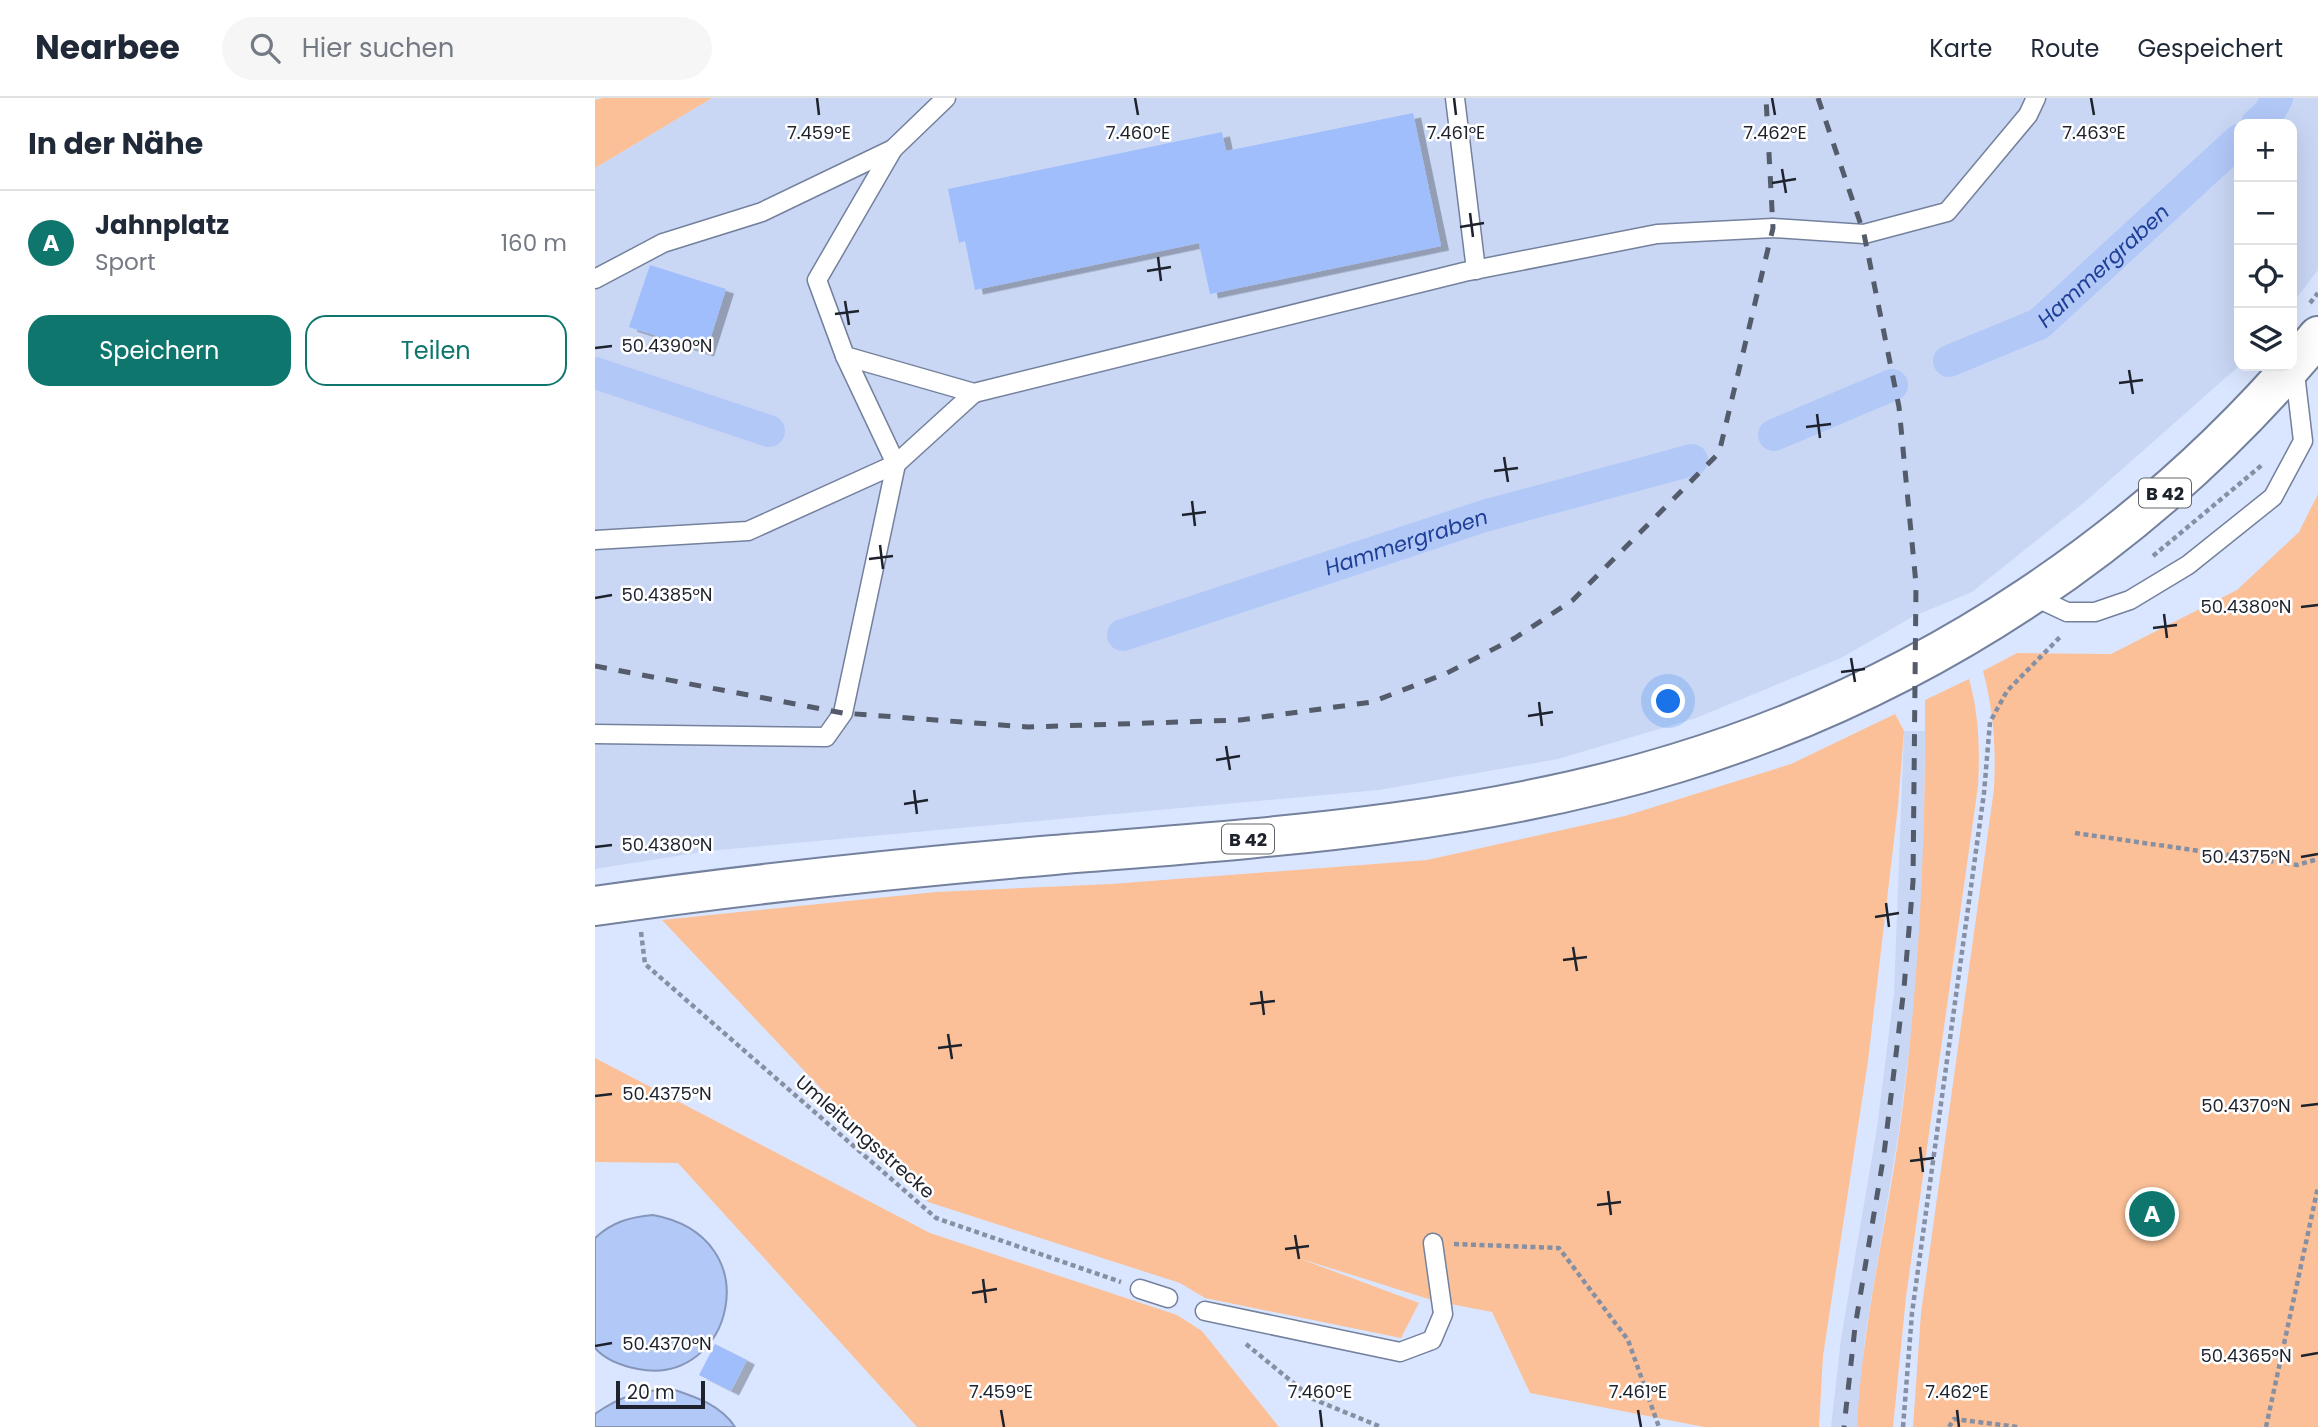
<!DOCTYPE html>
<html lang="de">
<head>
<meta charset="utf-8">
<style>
	:root { --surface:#fff; --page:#f6f6f7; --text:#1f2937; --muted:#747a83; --line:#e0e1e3; --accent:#0f766e }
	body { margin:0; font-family:Poppins,sans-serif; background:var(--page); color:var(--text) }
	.controls { position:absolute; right:21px; top:21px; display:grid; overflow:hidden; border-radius:14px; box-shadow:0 7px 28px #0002 }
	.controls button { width:63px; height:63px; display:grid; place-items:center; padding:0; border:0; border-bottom:2px solid var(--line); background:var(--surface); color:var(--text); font:35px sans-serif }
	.scale { position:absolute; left:21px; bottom:18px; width:89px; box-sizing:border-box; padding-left:7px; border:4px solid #1d222d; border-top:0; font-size:19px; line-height:24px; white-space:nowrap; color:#1d222d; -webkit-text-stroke:5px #fff; paint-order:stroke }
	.you { position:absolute; left:1074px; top:604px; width:24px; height:24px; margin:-18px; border:5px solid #fff; border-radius:50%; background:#1a73e8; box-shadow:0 0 0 10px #1a73e833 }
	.badge { display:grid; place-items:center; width:46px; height:46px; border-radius:50%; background:var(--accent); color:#fff; font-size:23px; font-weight:700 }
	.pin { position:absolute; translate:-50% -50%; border:4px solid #fff; box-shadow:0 2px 7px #0006 }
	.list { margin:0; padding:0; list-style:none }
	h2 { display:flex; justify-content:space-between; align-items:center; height:91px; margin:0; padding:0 28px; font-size:30px }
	h2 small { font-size:23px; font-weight:400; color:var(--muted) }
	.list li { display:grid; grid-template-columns:46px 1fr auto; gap:21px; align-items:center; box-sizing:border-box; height:105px; padding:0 28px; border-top:2px solid var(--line) }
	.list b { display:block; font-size:26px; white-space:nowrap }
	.list p { margin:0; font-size:23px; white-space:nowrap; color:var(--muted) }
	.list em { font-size:23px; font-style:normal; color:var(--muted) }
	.actions { display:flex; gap:14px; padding:21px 28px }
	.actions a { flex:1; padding:16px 0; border:2px solid var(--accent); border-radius:21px; text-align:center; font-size:24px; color:var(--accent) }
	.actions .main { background:var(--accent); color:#fff }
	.icon { flex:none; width:38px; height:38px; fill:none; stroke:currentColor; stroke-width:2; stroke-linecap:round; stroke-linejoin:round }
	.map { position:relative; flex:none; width:1723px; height:1329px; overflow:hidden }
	header { display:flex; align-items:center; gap:42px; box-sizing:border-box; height:98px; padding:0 35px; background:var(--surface); border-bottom:2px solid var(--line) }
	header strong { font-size:33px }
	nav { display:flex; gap:38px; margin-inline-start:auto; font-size:24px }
	.search { width:490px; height:63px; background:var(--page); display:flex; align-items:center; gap:18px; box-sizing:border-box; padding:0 24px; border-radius:38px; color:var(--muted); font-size:26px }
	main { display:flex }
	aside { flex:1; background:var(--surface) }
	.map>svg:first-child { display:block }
	.built { fill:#c9d7f5 }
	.green { fill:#fbc097 }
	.water { fill:#b2c8f7; stroke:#8596ba; stroke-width:2 }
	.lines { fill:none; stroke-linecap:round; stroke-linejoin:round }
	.canal { stroke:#b2c8f7; stroke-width:32 }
	.building { fill:#a1befc; filter:url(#shadow) }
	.service-casing { stroke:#74819d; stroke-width:21 }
	.primary-casing { stroke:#74819d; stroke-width:42 }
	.path { stroke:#8790a3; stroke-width:4.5; stroke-dasharray:5 3.5; stroke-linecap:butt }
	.service { stroke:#fff; stroke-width:18 }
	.primary { stroke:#fff; stroke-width:38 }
	.rail { stroke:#545b6b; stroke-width:5; stroke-dasharray:12 12; stroke-linecap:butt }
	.ticks { fill:none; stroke:#1d222d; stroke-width:2.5 }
	.labels { text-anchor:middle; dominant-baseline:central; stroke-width:5; stroke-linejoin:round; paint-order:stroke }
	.shield { fill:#fff; stroke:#61646c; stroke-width:2 }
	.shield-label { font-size:18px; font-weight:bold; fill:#1d222d }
	.street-label { font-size:19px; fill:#1d222d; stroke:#fff }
	.water-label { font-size:21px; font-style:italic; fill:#1f3e96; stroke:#fff }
	.ticks-label { font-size:18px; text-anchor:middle; fill:#1d222d; stroke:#fff; stroke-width:5; stroke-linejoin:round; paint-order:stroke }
</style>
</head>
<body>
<header>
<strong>Nearbee</strong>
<div class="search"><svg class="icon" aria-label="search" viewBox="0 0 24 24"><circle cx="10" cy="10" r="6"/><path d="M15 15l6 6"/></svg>Hier suchen</div>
<nav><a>Karte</a><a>Route</a><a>Gespeichert</a></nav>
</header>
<main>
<aside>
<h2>In der Nähe<small></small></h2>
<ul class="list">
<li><span class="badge">A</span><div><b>Jahnplatz</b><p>Sport</p></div><em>160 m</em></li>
</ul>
<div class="actions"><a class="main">Speichern</a><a>Teilen</a></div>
</aside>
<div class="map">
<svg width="1723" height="1329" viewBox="0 0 1723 1329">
	<defs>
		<filter id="shadow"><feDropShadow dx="8" dy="4.5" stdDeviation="0" flood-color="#0004"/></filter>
	</defs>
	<rect width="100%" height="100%" fill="#dae6ff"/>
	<g class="built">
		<path d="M117,0H1723V172L1697,206V26H1644V268L1491,403L1377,494L1319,518L1246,560L1101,620L963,661L784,692L113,753L0,771V70Z"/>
		<path d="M1309,633H1330L1328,788L1321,896L1304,1032L1270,1239L1262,1329H1236L1246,1241L1282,1030L1299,895Z"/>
	</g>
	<g class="green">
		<path d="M8,0H117L0,70V2Z"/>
		<path d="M1723,396V1329H1318L1326,1215L1399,691C1401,650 1399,614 1388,573L1422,555L1516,556L1642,492L1704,434Z"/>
		<path d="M1374,581C1384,617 1385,650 1383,688L1311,1199L1298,1329H1262C1267,1228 1291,1130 1305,1030C1324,887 1331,745 1330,602Z"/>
		<path d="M1300,616L1309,633L1303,708L1273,963L1228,1258L1224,1329H1109L935,1295L897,1214L840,1203L703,1160L824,1205L806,1240L610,1200L585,1185L333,1104L67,822L341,794L516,786L832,762L1030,718L1196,666Z"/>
		<path d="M0,960L335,1135L582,1217L607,1233L684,1329H322L83,1065L0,1064Z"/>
	</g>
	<g class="water">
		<path d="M58,1117C177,1139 137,1290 43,1271C27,1268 11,1263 0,1250V1140C17,1124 35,1119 58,1117Z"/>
		<path d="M77,1291C101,1299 126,1307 140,1329H0V1316C25,1298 46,1292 77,1291Z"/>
	</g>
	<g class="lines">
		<g class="canal">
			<path d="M1662,26L1674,15L1682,0"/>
			<path id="s1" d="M1354,263L1444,226L1644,42"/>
			<path d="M0,275L174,333"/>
			<path d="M1179,337L1297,287"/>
			<path id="s2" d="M528,537L889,418L1097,362"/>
		</g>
	</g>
	<g class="building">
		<path d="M818,15L846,148L615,196L604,145L380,192L370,143L364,145L353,91L627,34L631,53Z"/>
		<path d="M55,167L131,191L111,254L34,229Z"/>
		<path d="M120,1246L152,1262L136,1293L104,1277Z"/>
	</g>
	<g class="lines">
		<g class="service-casing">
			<g id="service">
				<path d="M351,0L298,51L222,182L250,258L379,295L869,174L1062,136L1178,130L1269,136L1352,114L1433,17L1441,0"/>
				<path d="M860,0L881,172"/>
				<path d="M0,181L68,145L167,114L298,51"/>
				<path d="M0,442L153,433L301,366L379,295"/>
				<path d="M1438,498L1472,514H1500L1535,502L1593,467L1678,399L1708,343L1699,267"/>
				<path d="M0,636L231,639L248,615L301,366L250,258"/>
				<path d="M545,1191L573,1200"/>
				<path d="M610,1213L805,1254L837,1242L848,1216L838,1145"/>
			</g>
		</g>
		<g class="primary-casing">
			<path id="primary" d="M0,808C153,786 305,770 459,757C667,740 880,727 1082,665C1332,589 1556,440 1723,238"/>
		</g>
		<g class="path">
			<path d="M1715,205L1723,195"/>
			<path d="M1558,458L1667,367"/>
			<path d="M1480,735L1702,767L1723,761"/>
			<path d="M46,834L50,866L341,1120L526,1184"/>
			<path d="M859,1146L964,1150L1033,1242L1064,1329"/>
			<path d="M651,1246L718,1301L786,1329"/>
			<path d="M1308,1329L1317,1215L1389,695L1395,624L1412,593L1467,537"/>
			<path d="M1354,1329L1359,1321L1423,1329"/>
			<path d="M1671,1329L1723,1089"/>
		</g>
		<use href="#service" class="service"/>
		<use href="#primary" class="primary"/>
		<g class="rail">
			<path d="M1223,0L1269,136L1304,309L1321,486L1318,784L1309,890L1289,1056L1260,1229L1249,1329"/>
			<path d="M0,568L248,615L433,629L645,622L777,604L852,575L920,540L978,502L1124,355L1178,130L1171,0"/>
		</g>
	</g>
	<path class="ticks" d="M222,0L224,17M540,0L543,17M859,0L861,17M1177,0L1180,17M1496,0L1499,17M1187,71L1191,95M1177,85L1201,81M875,115L878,139M865,129L889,125M563,159L566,183M552,173L576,169M250,203L254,227M240,216L264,213M0,250L17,248M1534,272L1538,296M1524,285L1548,282M1222,316L1225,340M1211,329L1236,326M909,359L913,384M899,373L923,370M597,403L600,428M587,417L611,414M285,447L288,471M274,461L298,458M0,500L17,497M1706,509L1723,507M1569,516L1572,540M1558,530L1582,527M1256,560L1260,584M1246,574L1270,571M944,604L947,628M933,618L958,614M631,648L635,672M621,662L645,658M319,692L322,716M309,706L333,702M0,749L17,747M1706,759L1723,756M1291,805L1294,829M1280,819L1304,815M978,849L982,873M968,862L992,859M666,893L669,917M655,906L680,903M353,936L357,961M343,950L367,947M0,998L17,996M1706,1008L1723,1006M1325,1049L1328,1074M1315,1063L1339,1060M1013,1093L1016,1117M1002,1107L1026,1104M700,1137L704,1161M690,1151L714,1148M388,1181L391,1205M377,1195L402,1191M0,1248L17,1245M1706,1258L1723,1255M406,1312L409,1329M725,1312L727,1329M1043,1312L1046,1329M1362,1312L1364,1329"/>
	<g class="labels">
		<g class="shield">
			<rect x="1544" y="380.5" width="52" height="29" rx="5"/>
			<rect x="627" y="726.5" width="52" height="29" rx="5"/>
		</g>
		<g class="shield-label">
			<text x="1570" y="395">B 42</text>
			<text x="653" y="741">B 42</text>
		</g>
		<g class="street-label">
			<text transform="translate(270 1039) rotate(41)">Umleitungsstrecke</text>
		</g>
		<g class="water-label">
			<text stroke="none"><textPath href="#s1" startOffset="184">Hammergraben</textPath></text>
			<text stroke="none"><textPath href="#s2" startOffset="298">Hammergraben</textPath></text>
		</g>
	</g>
	<g class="ticks-label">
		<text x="224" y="41">7.459°E</text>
		<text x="543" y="41">7.460°E</text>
		<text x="861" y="41">7.461°E</text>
		<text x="1180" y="41">7.462°E</text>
		<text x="1499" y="41">7.463°E</text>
		<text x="72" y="254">50.4390°N</text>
		<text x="72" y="503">50.4385°N</text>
		<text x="1651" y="515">50.4380°N</text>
		<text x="72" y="753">50.4380°N</text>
		<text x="1651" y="765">50.4375°N</text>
		<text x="72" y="1002">50.4375°N</text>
		<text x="1651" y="1014">50.4370°N</text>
		<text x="72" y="1252">50.4370°N</text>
		<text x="1651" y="1264">50.4365°N</text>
		<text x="406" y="1300">7.459°E</text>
		<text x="725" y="1300">7.460°E</text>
		<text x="1043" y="1300">7.461°E</text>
		<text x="1362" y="1300">7.462°E</text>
	</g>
</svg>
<div class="controls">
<button>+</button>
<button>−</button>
<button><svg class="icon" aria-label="locate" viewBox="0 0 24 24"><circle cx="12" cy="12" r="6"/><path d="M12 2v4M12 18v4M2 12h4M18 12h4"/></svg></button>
<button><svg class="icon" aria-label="layers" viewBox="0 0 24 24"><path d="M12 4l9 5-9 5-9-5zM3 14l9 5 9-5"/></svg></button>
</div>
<div class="scale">20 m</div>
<div class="you"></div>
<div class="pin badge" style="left:1557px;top:1116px">A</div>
</div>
</main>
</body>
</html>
